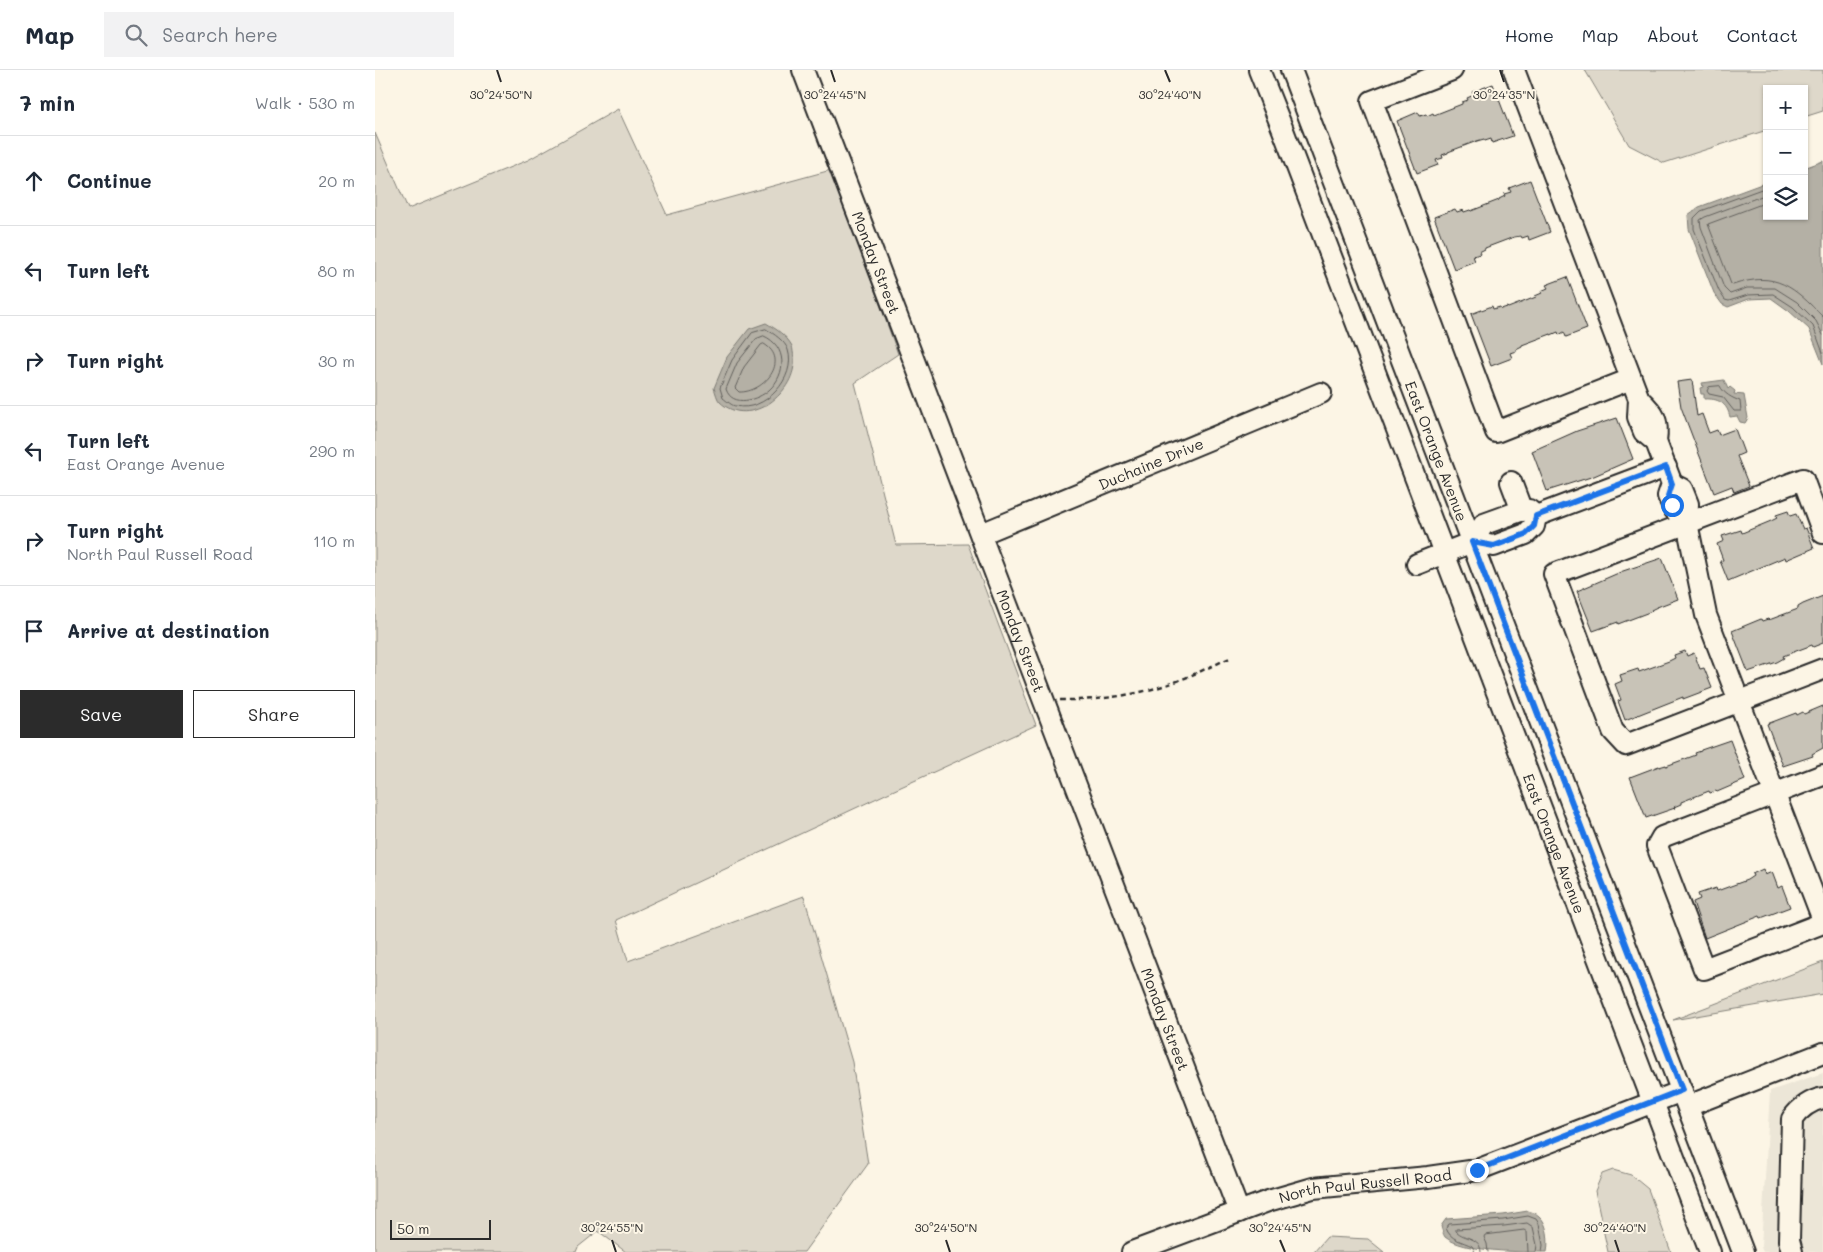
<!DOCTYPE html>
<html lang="en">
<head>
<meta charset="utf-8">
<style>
	:root { --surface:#fff; --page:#f2f2f3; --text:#1f2937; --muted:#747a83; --line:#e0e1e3; --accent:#2b2b2b }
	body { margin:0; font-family:Mali,sans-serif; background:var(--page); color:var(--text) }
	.controls { position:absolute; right:15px; top:15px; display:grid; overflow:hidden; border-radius:0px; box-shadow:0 1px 4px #0004 }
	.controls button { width:45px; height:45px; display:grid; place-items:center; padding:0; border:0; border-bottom:1px solid var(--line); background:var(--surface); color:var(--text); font:25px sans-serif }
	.scale { position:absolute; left:15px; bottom:12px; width:101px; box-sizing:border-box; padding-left:5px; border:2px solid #2b2b2b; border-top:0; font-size:14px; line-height:18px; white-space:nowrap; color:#2b2b2b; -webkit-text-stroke:4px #fcf5e5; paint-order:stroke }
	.stop { position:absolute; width:15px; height:15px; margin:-11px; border:4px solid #1a73e8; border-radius:50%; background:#fff }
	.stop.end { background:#1a73e8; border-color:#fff; box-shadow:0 1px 5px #0008 }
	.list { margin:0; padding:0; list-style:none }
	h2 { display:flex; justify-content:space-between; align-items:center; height:65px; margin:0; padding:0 20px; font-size:21px }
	h2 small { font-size:16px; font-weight:400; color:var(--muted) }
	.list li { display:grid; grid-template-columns:32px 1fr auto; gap:15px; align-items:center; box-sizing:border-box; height:90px; padding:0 20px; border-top:1px solid var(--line) }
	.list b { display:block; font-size:19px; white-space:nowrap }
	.list p { margin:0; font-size:16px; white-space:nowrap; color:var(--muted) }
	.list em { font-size:16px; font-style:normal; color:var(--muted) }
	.actions { display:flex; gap:10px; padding:15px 20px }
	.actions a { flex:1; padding:11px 0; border:1px solid var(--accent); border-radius:0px; text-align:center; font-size:18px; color:var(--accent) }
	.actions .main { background:var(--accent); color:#fff }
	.icon { flex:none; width:28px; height:28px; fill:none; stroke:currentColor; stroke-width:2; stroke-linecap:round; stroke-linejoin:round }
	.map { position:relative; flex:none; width:1448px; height:1182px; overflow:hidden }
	header { display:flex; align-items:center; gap:30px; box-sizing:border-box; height:70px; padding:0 25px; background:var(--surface); border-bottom:1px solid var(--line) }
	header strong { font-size:24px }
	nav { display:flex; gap:28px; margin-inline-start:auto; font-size:18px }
	.search { width:350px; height:45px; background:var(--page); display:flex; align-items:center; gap:12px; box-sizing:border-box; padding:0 18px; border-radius:0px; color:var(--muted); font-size:19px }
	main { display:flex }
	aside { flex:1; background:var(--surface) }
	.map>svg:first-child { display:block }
	.built { fill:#ece6d7 }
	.green { fill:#ded8ca; stroke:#84827a }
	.water { fill:#b4b0a5; stroke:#7d7b74 }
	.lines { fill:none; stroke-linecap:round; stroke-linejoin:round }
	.shore { stroke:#62605c; stroke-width:1 }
	.building { fill:#c8c3b7; stroke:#2b2b2b }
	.minor-casing { stroke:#2b2b2b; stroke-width:24 }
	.path { stroke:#2b2b2b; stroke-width:2.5; stroke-dasharray:5 4; stroke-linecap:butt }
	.minor { stroke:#fcf5e5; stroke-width:20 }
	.route { stroke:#1a73e8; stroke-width:6 }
	.ticks { fill:none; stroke:#2b2b2b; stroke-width:2 }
	.labels { text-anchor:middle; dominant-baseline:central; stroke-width:4; stroke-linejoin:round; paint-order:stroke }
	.street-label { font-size:15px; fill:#2b2b2b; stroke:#fcf5e5 }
	.ticks-label { font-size:12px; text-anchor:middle; fill:#2b2b2b; stroke:#fcf5e5; stroke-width:4; stroke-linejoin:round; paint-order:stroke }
</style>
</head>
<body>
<header>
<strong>Map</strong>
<div class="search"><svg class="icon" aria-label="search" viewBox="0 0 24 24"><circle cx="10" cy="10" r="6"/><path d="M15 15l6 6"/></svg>Search here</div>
<nav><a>Home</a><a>Map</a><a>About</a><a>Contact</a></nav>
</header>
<main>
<aside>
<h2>7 min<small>Walk · 530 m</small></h2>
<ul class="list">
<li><svg class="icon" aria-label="ahead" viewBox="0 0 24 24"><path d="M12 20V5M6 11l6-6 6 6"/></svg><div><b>Continue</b></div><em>20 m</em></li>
<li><svg class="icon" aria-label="left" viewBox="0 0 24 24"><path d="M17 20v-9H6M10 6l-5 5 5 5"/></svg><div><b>Turn left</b></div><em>80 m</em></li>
<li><svg class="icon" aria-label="right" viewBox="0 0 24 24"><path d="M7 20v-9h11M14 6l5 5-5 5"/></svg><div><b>Turn right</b></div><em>30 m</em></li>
<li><svg class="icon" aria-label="left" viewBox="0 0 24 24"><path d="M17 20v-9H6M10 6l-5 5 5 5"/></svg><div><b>Turn left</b><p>East Orange Avenue</p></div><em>290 m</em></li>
<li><svg class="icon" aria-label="right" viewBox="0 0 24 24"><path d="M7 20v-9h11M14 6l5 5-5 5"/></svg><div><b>Turn right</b><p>North Paul Russell Road</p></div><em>110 m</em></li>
<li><svg class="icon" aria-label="arrive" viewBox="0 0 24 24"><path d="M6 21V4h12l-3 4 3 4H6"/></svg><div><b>Arrive at destination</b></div></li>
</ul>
<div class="actions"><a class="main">Save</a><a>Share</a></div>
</aside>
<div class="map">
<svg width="1448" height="1182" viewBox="0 0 1448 1182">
	<rect width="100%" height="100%" fill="#fcf5e5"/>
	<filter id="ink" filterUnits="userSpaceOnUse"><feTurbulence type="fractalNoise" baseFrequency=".02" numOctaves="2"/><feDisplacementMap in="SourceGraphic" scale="10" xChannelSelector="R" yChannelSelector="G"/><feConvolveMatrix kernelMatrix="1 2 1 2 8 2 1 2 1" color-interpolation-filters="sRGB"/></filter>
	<g filter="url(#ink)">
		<path class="built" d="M1448,1003V1182H1388L1386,1177L1395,1021Z"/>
		<g class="green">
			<path d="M1210,0H1448V41L1429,47V19H1392V60L1289,93L1254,75Z"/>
			<path d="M243,39L292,145L456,100L523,284L480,313L521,475L593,474L661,655L515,722L241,850L253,891L429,826L477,992L493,1094L429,1182H251L223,1161L203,1177L201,1182H0V63L33,139L153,90Z"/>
			<path d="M1448,892V924L1298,950Z"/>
			<path d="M1238,1100L1256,1105L1273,1119L1296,1182H1233L1220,1121L1227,1104Z"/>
			<path d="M952,1167L993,1169L1009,1182H939Z"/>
		</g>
		<g class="water">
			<path d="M1448,91V294L1434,259L1414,241L1396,228L1374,229L1353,237L1347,234L1339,223L1314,159L1313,145L1324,137L1392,112V146H1429V98Z"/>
			<path d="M391,253C401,259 411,265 417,276C418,279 418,284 419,287C423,322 374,360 345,332C342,329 341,323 339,318L352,287L374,259Z"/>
			<path d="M1349,310L1353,319L1355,317L1360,321L1359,324L1369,325L1373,348L1370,353L1365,352L1362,346L1355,347C1352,333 1343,328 1329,329V324H1326L1325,318L1328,317L1327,313Z"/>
			<path d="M1153,1141C1156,1142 1161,1143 1164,1146C1173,1153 1174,1172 1172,1182C1145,1182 1088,1182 1070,1167C1068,1164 1067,1160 1066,1156L1071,1149L1128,1145Z"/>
		</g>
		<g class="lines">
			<g class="shore">
				<path d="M1392,117L1326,141L1319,148V159L1344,221L1350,230L1354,231L1373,225L1398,224L1418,237L1438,256L1448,283"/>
				<path d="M1392,124L1330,147L1325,150L1326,157L1349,218L1355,224L1372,218H1400L1422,232L1441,251L1448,265"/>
				<path d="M1392,132L1333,154L1356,214L1358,215C1401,200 1419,217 1448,247"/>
				<path d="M391,259C399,264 410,271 413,280C422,308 389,343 361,336C357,336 352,331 348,328L345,318L357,290L377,263Z"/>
				<path d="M389,266C412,276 412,304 394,320C383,330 357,338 351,319L362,293L381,269Z"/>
				<path d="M389,274C416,290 389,323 364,322L360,318L369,297L386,275Z"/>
				<path d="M1345,316C1349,324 1357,328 1365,331L1366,341H1359L1348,327L1334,324L1332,321L1334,317Z"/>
				<path d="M1100,1182L1097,1176C1087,1171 1075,1170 1071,1158L1074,1154L1128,1150L1153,1146L1161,1149L1164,1154L1168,1175L1167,1182"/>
				<path d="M1106,1182C1105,1166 1090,1170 1081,1161V1159L1129,1156L1152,1153L1158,1157L1162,1175L1161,1182"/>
				<path d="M1113,1182L1112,1174L1109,1167L1110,1165L1149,1160L1152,1162L1153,1182"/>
			</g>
		</g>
		<g class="building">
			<path d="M1118,14L1138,66L1117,73L1116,69L1110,71L1109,69L1102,71L1073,82V83L1067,85L1068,88L1061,90L1063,95L1042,103L1022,51L1043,42L1045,46L1051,44L1052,46L1058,43L1059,45L1087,34V32L1093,30L1092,28L1099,25L1097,22Z"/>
			<path d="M1155,110L1175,162L1154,170L1153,166L1147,168L1146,166L1139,167L1110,178V179L1104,182L1105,184L1098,186L1100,191L1079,199L1059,147L1080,139L1082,142L1088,140L1089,142L1095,140L1096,141L1124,130V129L1130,126L1129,124L1136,122L1134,118Z"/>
			<path d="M1192,207L1212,259L1191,267L1189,262L1184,265L1183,262L1176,265V264L1147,275V276L1141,279V281L1135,283L1137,288L1116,296L1096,244L1117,236L1118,239L1125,237L1126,239L1132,237L1133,238L1161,227L1160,226L1167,223L1166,221L1173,218L1171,215Z"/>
			<path d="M1317,310L1322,346L1327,344L1334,363L1342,360L1344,365L1360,359L1369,383L1362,386L1374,416L1359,422L1357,416L1339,423L1306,337L1302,312Z"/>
			<path d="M1242,348L1258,389L1219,406L1172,421L1157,381L1202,361Z"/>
			<path d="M1413,441L1415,446L1421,444L1428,459L1431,458L1439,478L1411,490L1410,487L1353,511L1345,491L1348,490L1342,474L1349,471L1347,466L1366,460L1367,463L1396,451L1402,448L1401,445Z"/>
			<path d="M1287,488L1303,529L1282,537L1276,540L1277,541L1243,554V552L1218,561L1202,521L1248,501Z"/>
			<path d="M1448,526V573L1438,577L1437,575L1408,586L1409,588L1402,592L1373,602L1357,561L1386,549L1387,551L1393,549L1394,550L1423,539V537L1428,534Z"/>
			<path d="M1310,581L1312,586L1319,583L1325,599L1329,598L1337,618L1308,629V627L1250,650L1243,631L1246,630L1240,614L1247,611L1245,605L1263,599L1264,602L1294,591L1300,588L1299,585Z"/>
			<path d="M1448,636V678L1437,684L1438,686L1408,696L1392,654L1421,643L1422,645L1428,642L1429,644Z"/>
			<path d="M1355,670L1370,710L1342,722L1341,721L1335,723L1334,721L1306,732V734L1299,737L1300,738L1271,748L1255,707L1284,696V697L1291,695V696L1321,685L1320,683L1326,681V680Z"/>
			<path d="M1388,799L1390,805L1397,802L1403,818L1407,816L1415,837L1386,848L1385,846L1330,868L1318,832L1325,829L1323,824L1341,818L1342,821L1372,810L1378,806L1377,804Z"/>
		</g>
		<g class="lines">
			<g class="minor-casing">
				<g id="minor">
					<path id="s1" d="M428,0L864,1142"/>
					<path id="s2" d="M884,0L908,60L1335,1182"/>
					<path id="s3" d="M916,0L1368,1182"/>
					<path d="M1077,0L997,31L1121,362L1256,309"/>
					<path d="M1139,0L1264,329L1263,347L1269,362L1281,372L1297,414L1293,426L1299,439L1312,453"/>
					<path d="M1264,329C1280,344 1284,350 1281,372"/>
					<path d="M1136,412L1147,441"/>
					<path d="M1297,414L1307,419L1313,434L1312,453L1331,545L1448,850"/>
					<path d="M1161,446L1291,397"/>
					<path d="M1448,463L1428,409L1179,504L1238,661L1251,675L1448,599"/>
					<path id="s4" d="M606,464L946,323"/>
					<path d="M1097,472L1109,454L1145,441L1154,440L1161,446"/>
					<path d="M1042,494L1097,472L1119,476L1151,464L1159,456L1161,446"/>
					<path d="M1448,705L1287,767L1282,776L1329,899L1448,853"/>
					<path d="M1313,1036L1448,983"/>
					<path id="s5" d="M757,1182L893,1131L938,1118L1053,1107L1102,1100L1307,1021"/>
					<path d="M1417,1182L1414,1170L1417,1049C1425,1038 1434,1031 1448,1028"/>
				</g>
			</g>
			<path class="path" d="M685,630C722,631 763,625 797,613C817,606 836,596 855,588"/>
			<use href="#minor" class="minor"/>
		</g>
	</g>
	<g class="lines" filter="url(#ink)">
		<path class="route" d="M1102,1100L1307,1020L1097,472L1119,476L1151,464L1159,456L1161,446L1291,397L1297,414L1293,426L1297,435"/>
	</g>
	<path class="ticks" d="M122,0L126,12M456,0L460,12M790,0L795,12M1125,0L1129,12M237,1170L241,1182M571,1170L575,1182M905,1170L910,1182M1240,1170L1244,1182"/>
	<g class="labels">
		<g class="street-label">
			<text stroke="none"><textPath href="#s1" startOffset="206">Monday Street</textPath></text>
			<text stroke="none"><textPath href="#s3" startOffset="408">East Orange Avenue</textPath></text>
			<text stroke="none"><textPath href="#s4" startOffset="184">Duchaine Drive</textPath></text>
			<text stroke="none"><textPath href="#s1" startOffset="611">Monday Street</textPath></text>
			<text stroke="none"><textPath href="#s2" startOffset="828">East Orange Avenue</textPath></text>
			<text stroke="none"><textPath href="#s1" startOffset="1016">Monday Street</textPath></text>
			<text stroke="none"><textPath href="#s5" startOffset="244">North Paul Russell Road</textPath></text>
		</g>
	</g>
	<g class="ticks-label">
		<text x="126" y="29">30°24'50"N</text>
		<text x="460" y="29">30°24'45"N</text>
		<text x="795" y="29">30°24'40"N</text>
		<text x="1129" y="29">30°24'35"N</text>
		<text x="237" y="1162">30°24'55"N</text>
		<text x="571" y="1162">30°24'50"N</text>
		<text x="905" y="1162">30°24'45"N</text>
		<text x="1240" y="1162">30°24'40"N</text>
	</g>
</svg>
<div class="controls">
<button>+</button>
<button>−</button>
<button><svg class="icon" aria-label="layers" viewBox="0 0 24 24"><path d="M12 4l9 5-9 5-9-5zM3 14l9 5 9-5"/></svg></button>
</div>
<div class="scale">50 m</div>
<div class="stop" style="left:1297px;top:435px"></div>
<div class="stop end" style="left:1102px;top:1100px"></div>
</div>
</main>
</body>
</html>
